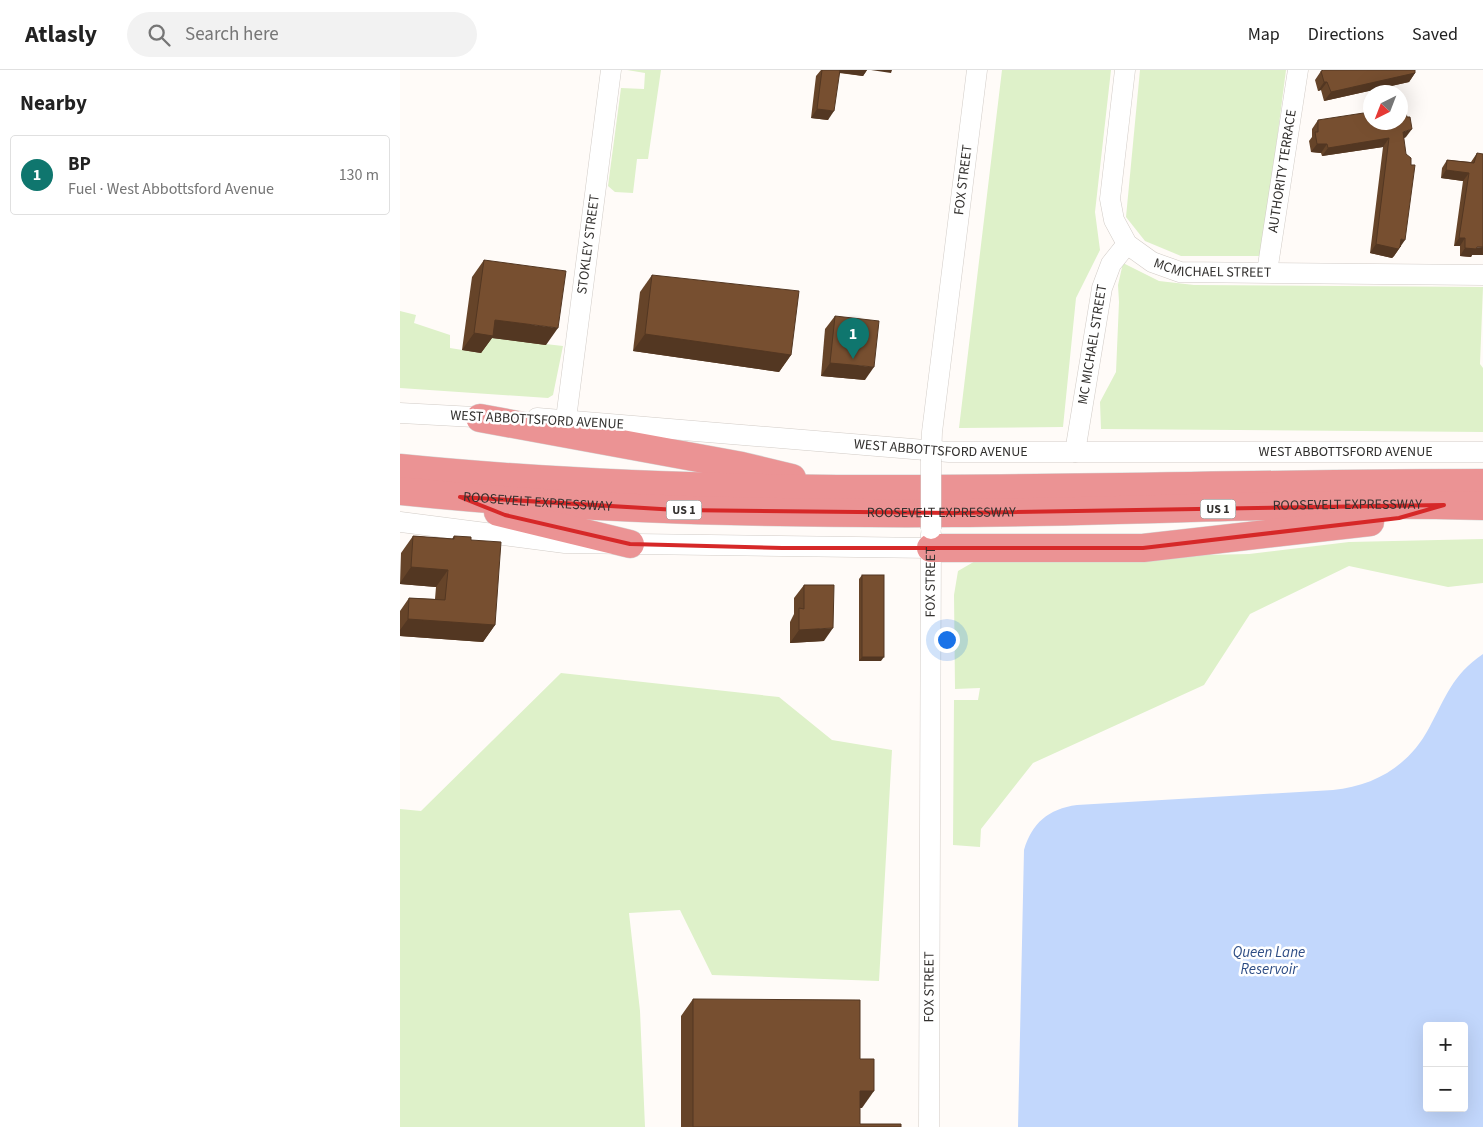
<!DOCTYPE html>
<html lang="en">
<head>
<meta charset="utf-8">
<style>
	:root { --surface:#fff; --page:#f2f2f2; --text:#222; --muted:#767676; --line:#e0e0e0; --accent:#0f766e }
	body { margin:0; font-family:"Source Sans 3",sans-serif; background:var(--page); color:var(--text) }
	.controls { position:absolute; right:15px; bottom:15px; display:grid; overflow:hidden; border-radius:5px; box-shadow:0 5px 20px #0002 }
	.controls button { width:45px; height:45px; display:grid; place-items:center; padding:0; border:0; border-bottom:1px solid var(--line); background:var(--surface); color:var(--text); font:25px sans-serif }
	.compass { position:absolute; left:963px; top:15px; width:45px; height:45px; border-radius:50%; background:var(--surface); box-shadow:0 5px 20px #0002; rotate:222deg }
	.you { position:absolute; left:546px; top:569px; width:18px; height:18px; margin:-12px; border:4px solid #fff; border-radius:50%; background:#1a73e8; box-shadow:0 0 0 8px #1a73e833 }
	.badge { display:grid; place-items:center; width:32px; height:32px; border-radius:50%; background:var(--accent); color:#fff; font-size:16px; font-weight:700 }
	.pin { position:absolute; translate:-50% -41px; filter:drop-shadow(0 1px 2px #0008) }
	.pin::after { content:''; position:absolute; top:26px; width:18px; height:15px; background:inherit; clip-path:polygon(0 0,100% 0,50% 100%) }
	.list { margin:0; padding:0; list-style:none }
	h2 { display:flex; justify-content:space-between; align-items:center; height:65px; margin:0; padding:0 20px; font-size:21px }
	h2 small { font-size:16px; font-weight:400; color:var(--muted) }
	.list li { display:grid; grid-template-columns:32px 1fr auto; gap:15px; align-items:center; box-sizing:border-box; height:80px; margin:0 10px 10px; padding:0 10px; border:1px solid var(--line); border-radius:5px }
	.list b { display:block; font-size:19px; white-space:nowrap }
	.list p { margin:0; font-size:16px; white-space:nowrap; color:var(--muted) }
	.list em { font-size:16px; font-style:normal; color:var(--muted) }
	.icon { flex:none; width:28px; height:28px; fill:none; stroke:currentColor; stroke-width:2; stroke-linecap:round; stroke-linejoin:round }
	.map { position:relative; flex:none; width:1083px; height:1057px; overflow:hidden }
	header { display:flex; align-items:center; gap:30px; box-sizing:border-box; height:70px; padding:0 25px; background:var(--surface); border-bottom:1px solid var(--line) }
	header strong { font-size:24px }
	nav { display:flex; gap:28px; margin-inline-start:auto; font-size:18px }
	.search { width:350px; height:45px; background:var(--page); display:flex; align-items:center; gap:12px; box-sizing:border-box; padding:0 18px; border-radius:28px; color:var(--muted); font-size:19px }
	main { display:flex }
	aside { flex:1; background:var(--surface) }
	.map>svg:first-child { display:block }
	.green { fill:#def1c9 }
	.water { fill:#c2d7fc; fill-rule:evenodd }
	.lines { fill:none; stroke-linecap:round; stroke-linejoin:round }
	.minor-casing { stroke:#d2ccc7; stroke-width:21 }
	.highway-casing { stroke:#d6d6d5; stroke-width:29 }
	.minor { stroke:#fff; stroke-width:20 }
	.highway { stroke:#eb9394; stroke-width:28 }
	.minor-bridge-casing { stroke:#d2ccc7; stroke-width:21; stroke-linecap:butt }
	.minor-bridge { stroke:#fff; stroke-width:20 }
	.wall { fill:#664429 }
	.shaded-wall { fill:#533722 }
	.building { fill:#774f30; stroke:#533722 }
	.marked { fill:none; stroke:#d62828; stroke-width:4; stroke-linejoin:round }
	.labels { text-anchor:middle; dominant-baseline:central; stroke-width:5; stroke-linejoin:round; paint-order:stroke }
	.shield { fill:#fff; stroke:#706f6d; stroke-width:1 }
	.shield-label { font-size:12px; font-weight:bold; fill:#33312f }
	.street-label { font-size:14px; fill:#33312f; stroke:#fff }
	.water-label { font-size:15px; font-style:italic; fill:#2e4d85; stroke:#fff }
</style>
</head>
<body>
<header>
<strong>Atlasly</strong>
<div class="search"><svg class="icon" aria-label="search" viewBox="0 0 24 24"><circle cx="10" cy="10" r="6"/><path d="M15 15l6 6"/></svg>Search here</div>
<nav><a>Map</a><a>Directions</a><a>Saved</a></nav>
</header>
<main>
<aside>
<h2>Nearby<small></small></h2>
<ul class="list">
<li><span class="badge">1</span><div><b>BP</b><p>Fuel · West Abbottsford Avenue</p></div><em>130 m</em></li>
</ul>
</aside>
<div class="map">
<svg width="1083" height="1057" viewBox="0 0 1083 1057">
	<rect width="100%" height="100%" fill="#fffbf8"/>
	<g class="green">
		<path d="M227,0H261L248,89H237L233,123L215,122L208,116L221,18L244,19L245,3Z"/>
		<path d="M602,0H711L695,142L700,180L676,228L663,357L559,358Z"/>
		<path d="M740,0H886L862,186H781L745,171L726,147Z"/>
		<path d="M723,193L759,211L794,215L1083,217L1080,294L1083,298V362L701,359L700,332L716,302L719,232L718,215Z"/>
		<path d="M0,241L16,245L14,253L50,265V278L81,283L83,267L163,276L153,325L148,328L0,318Z"/>
		<path d="M1083,469V513L1048,517L949,496L850,544L804,615L633,693L581,759L580,777L553,775L554,630H578L580,618L555,619L554,525L558,501L577,490L849,484L949,472Z"/>
		<path d="M161,603L379,627L432,670L492,680L479,911L312,905L280,840L229,843L240,941L245,1057H0V739L21,741Z"/>
	</g>
	<path class="water" d="M1083,584V1057H618L624,780C632,753 648,739 677,735L933,720C974,716 1009,696 1029,658C1046,627 1052,605 1083,584ZM1027,956H1064V1038H1027Z"/>
	<g class="lines">
		<g class="minor-casing">
			<g id="minor">
				<path id="s1" d="M725,0L710,129L714,150L727,174L752,192L780,202L1083,205"/>
				<path id="s2" d="M867,202L898,0"/>
				<path d="M0,343L93,348"/>
				<path id="s3" d="M137,348L549,382H1083"/>
				<path id="s4" d="M166,349L211,0"/>
				<path id="s5" d="M675,382L702,218L711,194L727,174"/>
				<path id="s6" d="M531,389L532,362L577,0"/>
				<path d="M0,452L165,473L531,478"/>
				<path id="s7" d="M529,1057L531,464"/>
			</g>
		</g>
		<g class="highway-casing">
			<g id="highway">
				<path d="M80,348L342,396L392,408"/>
				<path d="M0,398C361,434 721,413 1083,413"/>
				<path id="s8" d="M0,421C184,440 370,444 555,443C731,442 907,431 1083,436"/>
				<path d="M98,442L230,474"/>
				<path d="M531,478H743L970,452"/>
			</g>
		</g>
		<use href="#minor" class="minor"/>
		<use href="#highway" class="highway"/>
		<g class="minor-bridge-casing">
			<path id="minor-bridge" d="M531,459V389"/>
		</g>
		<use href="#minor-bridge" class="minor-bridge"/>
	</g>
	<g class="wall">
		<path d="M421,0H467L463,6L439,3L428,50L411,48L416,6Z"/>
		<path d="M921,1L1015,3L1009,12L924,31L921,20L918,21L915,10Z"/>
		<path d="M918,50L1006,67L1004,68L1001,176L994,186L992,188L970,183L983,77L922,86L921,83L911,82L909,71L912,67V59Z"/>
		<path d="M1077,83L1072,185L1071,187L1060,186V176H1054L1063,111L1041,108L1042,98L1047,90L1071,92Z"/>
		<path d="M84,190L146,275L92,268L81,283L62,280L72,207Z"/>
		<path d="M252,205L391,285L379,302L233,281L240,222Z"/>
		<path d="M435,246L465,310L421,306L425,259Z"/>
		<path d="M13,466L52,469L54,466L71,470L95,555L83,572L0,566V541L9,528L35,529L36,517L0,514L1,483Z"/>
		<path d="M462,505L481,591H459V509Z"/>
		<path d="M404,515L424,571L390,573V552L394,544V528Z"/>
		<path d="M293,929L460,989L462,1038H460V1054L501,1057H281V946Z"/>
	</g>
	<g class="shaded-wall">
		<path d="M437,0H467L463,6L436,2Z"/>
		<path d="M471,0H492L491,3Z"/>
		<path d="M1015,3L1009,12L924,31L931,22Z"/>
		<path d="M924,12H927L921,20L918,21Z"/>
		<path d="M417,39L434,41L428,50L411,48Z"/>
		<path d="M1012,59L1006,67L997,71L1003,62Z"/>
		<path d="M989,68L983,77L922,86L928,78Z"/>
		<path d="M917,74H927L921,83L911,82Z"/>
		<path d="M1046,100L1069,103L1063,111L1041,108Z"/>
		<path d="M1059,168H1065L1060,176H1054Z"/>
		<path d="M1001,169L1005,170L994,186L992,188L970,183L976,174Z"/>
		<path d="M1083,177V185H1072L1071,187L1060,186L1065,178Z"/>
		<path d="M95,250L158,258L146,275L92,268L81,283L62,280L74,263Z"/>
		<path d="M245,264L391,285L379,302L233,281Z"/>
		<path d="M430,293L474,297L465,310L421,306Z"/>
		<path d="M11,497L48,500L36,517L0,514V513Z"/>
		<path d="M8,549L95,555L83,572L0,566V560Z"/>
		<path d="M433,558L424,571L390,573L399,560Z"/>
		<path d="M462,587H484L481,591H459Z"/>
		<path d="M460,1021H474L462,1038H448Z"/>
	</g>
	<g class="building">
		<path d="M422,0H440L434,41L417,39Z"/>
		<path d="M924,0H1015V3L931,22L927,12H924L921,1Z"/>
		<path d="M1004,36L1007,47H1010L1012,59L1003,62L1006,84L1011,88V95H1015L1005,170L1001,169L1000,177L998,179L976,174L989,68L928,78L927,74H917L915,62H918V50L970,42V52H1000V37Z"/>
		<path d="M1077,83L1083,84V177H1077L1076,179L1065,178V168H1059L1069,103L1046,100L1047,90L1074,93Z"/>
		<path d="M84,190L166,201L158,258L95,250L93,266L74,263Z"/>
		<path d="M252,205L399,221L391,285L245,264Z"/>
		<path d="M435,246L479,251L474,297L430,293Z"/>
		<path d="M13,466L54,469V466L71,467V470L101,472L95,555L8,549L9,528L45,530L48,500L11,497Z"/>
		<rect x="462" y="505" width="22" height="82"/>
		<path d="M404,515H434L433,558L399,560V538L404,539Z"/>
		<path d="M293,929L460,930V989H474V1021H460V1054H501V1057H293Z"/>
	</g>
	<path class="marked" d="M60,427L277,440L553,443L1044,435L999,448L743,478H382L230,474L105,445Z"/>
	<g class="labels">
		<g class="shield">
			<rect x="800.5" y="429.5" width="35" height="19" rx="4"/>
			<rect x="266.5" y="430.5" width="35" height="19" rx="4"/>
		</g>
		<g class="shield-label">
			<text x="818" y="439">US 1</text>
			<text x="284" y="440">US 1</text>
		</g>
		<g class="street-label">
			<text stroke="none"><textPath href="#s2" startOffset="102">AUTHORITY TERRACE</textPath></text>
			<text stroke="none"><textPath href="#s6" startOffset="281">FOX STREET</textPath></text>
			<text stroke="none"><textPath href="#s4" startOffset="176">STOKLEY STREET</textPath></text>
			<text stroke="none"><textPath href="#s1" startOffset="271">MCMICHAEL STREET</textPath></text>
			<text stroke="none"><textPath href="#s5" startOffset="109">MC MICHAEL STREET</textPath></text>
			<text transform="translate(137 350) rotate(3)">WEST ABBOTTSFORD AVENUE</text>
			<text stroke="none"><textPath href="#s3" startOffset="405">WEST ABBOTTSFORD AVENUE</textPath></text>
			<text stroke="none"><textPath href="#s3" startOffset="810">WEST ABBOTTSFORD AVENUE</textPath></text>
			<text stroke="none"><textPath href="#s8" startOffset="138">ROOSEVELT EXPRESSWAY</textPath></text>
			<text stroke="none"><textPath href="#s8" startOffset="948">ROOSEVELT EXPRESSWAY</textPath></text>
			<text stroke="none"><textPath href="#s8" startOffset="542">ROOSEVELT EXPRESSWAY</textPath></text>
			<text stroke="none"><textPath href="#s7" startOffset="545">FOX STREET</textPath></text>
			<text stroke="none"><textPath href="#s7" startOffset="140">FOX STREET</textPath></text>
		</g>
		<g class="water-label">
			<text x="869" y="882">Queen Lane<tspan x="869" dy="17">Reservoir</tspan></text>
		</g>
	</g>
</svg>
<div class="controls">
<button>+</button>
<button>−</button>
</div>
<svg class="compass" viewBox="-18 -18 36 36"><path d="M0-13l5 13h-10z" fill="#e53935"/><path d="M0 13l5-13h-10z" fill="#767676"/></svg>
<div class="you"></div>
<div class="pin badge" style="left:453px;top:289px">1</div>
</div>
</main>
</body>
</html>
